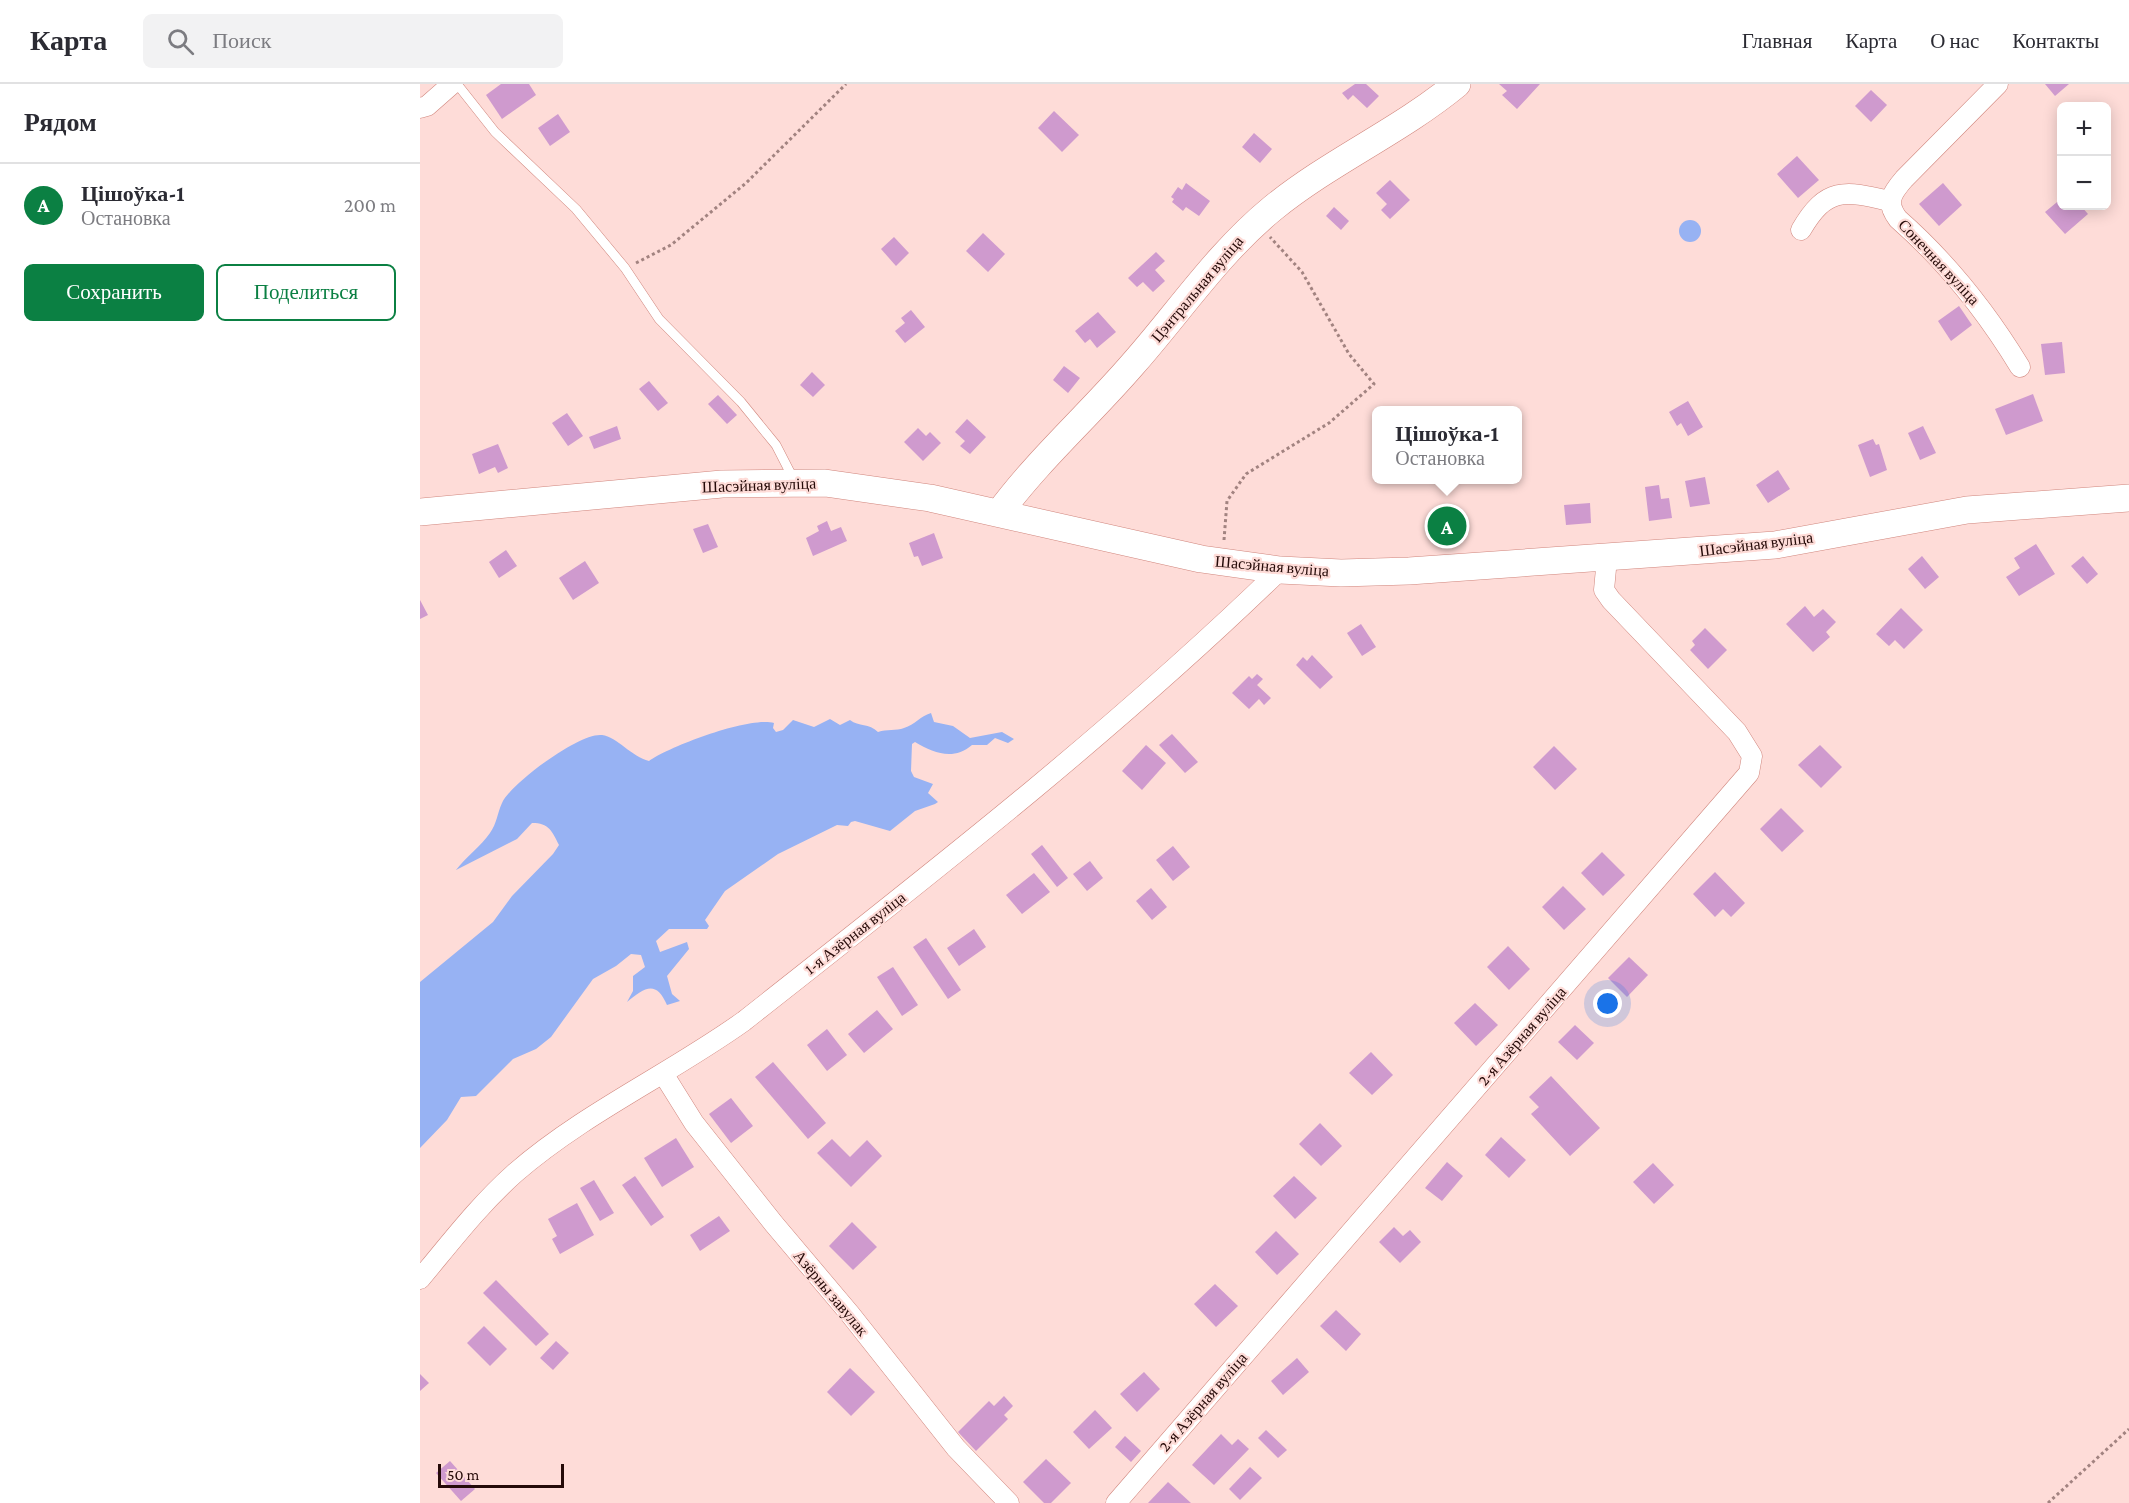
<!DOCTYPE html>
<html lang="ru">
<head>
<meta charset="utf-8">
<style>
	:root { --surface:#fff; --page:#f2f2f3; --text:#2b2b33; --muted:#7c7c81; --line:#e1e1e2; --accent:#0b8043 }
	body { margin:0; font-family:"Crimson Pro",serif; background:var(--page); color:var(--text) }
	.controls { position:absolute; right:18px; top:18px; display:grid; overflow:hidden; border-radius:9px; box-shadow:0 3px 15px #0003 }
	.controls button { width:54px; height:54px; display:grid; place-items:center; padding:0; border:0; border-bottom:2px solid var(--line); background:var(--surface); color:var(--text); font:30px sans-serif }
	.scale { position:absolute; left:18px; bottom:15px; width:126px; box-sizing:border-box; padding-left:6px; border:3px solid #250a08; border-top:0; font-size:16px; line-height:21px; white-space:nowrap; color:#250a08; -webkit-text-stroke:4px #fedcd8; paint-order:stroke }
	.you { position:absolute; left:1188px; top:920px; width:21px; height:21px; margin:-15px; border:4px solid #fff; border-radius:50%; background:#1a73e8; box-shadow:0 0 0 9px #1a73e833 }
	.badge { display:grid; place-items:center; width:39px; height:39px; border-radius:50%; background:var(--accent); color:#fff; font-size:20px; font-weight:700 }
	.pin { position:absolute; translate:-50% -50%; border:3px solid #fff; box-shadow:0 2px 6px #0006 }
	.popup { position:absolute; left:952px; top:322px; width:150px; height:78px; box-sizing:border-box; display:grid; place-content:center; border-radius:9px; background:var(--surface); filter:drop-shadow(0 2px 4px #0005); font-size:20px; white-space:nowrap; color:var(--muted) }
	.popup b { font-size:22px; color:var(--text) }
	.popup::after { content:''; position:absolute; left:50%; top:100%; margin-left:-12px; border:12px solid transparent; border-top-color:var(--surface) }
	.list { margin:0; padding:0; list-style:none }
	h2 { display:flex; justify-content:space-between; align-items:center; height:78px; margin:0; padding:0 24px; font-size:26px }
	h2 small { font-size:20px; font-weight:400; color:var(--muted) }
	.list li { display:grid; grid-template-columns:39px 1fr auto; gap:18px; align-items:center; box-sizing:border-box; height:84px; padding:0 24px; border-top:2px solid var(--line) }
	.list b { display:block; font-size:22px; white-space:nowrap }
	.list p { margin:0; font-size:20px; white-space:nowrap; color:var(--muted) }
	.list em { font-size:20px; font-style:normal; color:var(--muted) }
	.actions { display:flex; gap:12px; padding:18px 24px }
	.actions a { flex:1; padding:14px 0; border:2px solid var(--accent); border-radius:9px; text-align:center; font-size:21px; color:var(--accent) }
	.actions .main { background:var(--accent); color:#fff }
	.icon { flex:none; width:33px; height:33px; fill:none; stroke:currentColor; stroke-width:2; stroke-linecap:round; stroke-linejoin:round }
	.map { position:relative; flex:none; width:1709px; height:1419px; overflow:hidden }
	header { display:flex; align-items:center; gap:36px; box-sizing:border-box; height:84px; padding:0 30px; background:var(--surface); border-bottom:2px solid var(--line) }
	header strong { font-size:28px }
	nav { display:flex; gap:33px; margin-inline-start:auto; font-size:21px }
	.search { width:420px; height:54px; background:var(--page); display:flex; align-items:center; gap:15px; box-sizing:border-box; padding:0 21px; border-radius:9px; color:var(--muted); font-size:22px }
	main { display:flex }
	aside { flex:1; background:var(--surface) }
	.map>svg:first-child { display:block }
	.water { fill:#97b2f3 }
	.building { fill:#cf9ace }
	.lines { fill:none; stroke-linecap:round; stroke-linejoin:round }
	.lane-casing { stroke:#d0857c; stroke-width:10 }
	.street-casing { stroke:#d0857c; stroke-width:21 }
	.secondary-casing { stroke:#d0857c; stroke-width:28 }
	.path { stroke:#a28380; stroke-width:3; stroke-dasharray:3 3; stroke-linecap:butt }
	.lane { stroke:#fff; stroke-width:9 }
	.street { stroke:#fff; stroke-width:20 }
	.secondary { stroke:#fff; stroke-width:27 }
	.labels { text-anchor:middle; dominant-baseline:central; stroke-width:4.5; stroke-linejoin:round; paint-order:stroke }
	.street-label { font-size:16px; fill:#250a08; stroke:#fedcd8 }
</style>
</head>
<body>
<header>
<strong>Карта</strong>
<div class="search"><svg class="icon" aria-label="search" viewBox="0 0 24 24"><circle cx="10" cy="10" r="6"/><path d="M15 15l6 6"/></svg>Поиск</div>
<nav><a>Главная</a><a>Карта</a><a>О нас</a><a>Контакты</a></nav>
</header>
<main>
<aside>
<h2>Рядом<small></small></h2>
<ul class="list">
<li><span class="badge">A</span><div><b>Цішоўка-1</b><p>Остановка</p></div><em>200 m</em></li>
</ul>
<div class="actions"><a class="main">Сохранить</a><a>Поделиться</a></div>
</aside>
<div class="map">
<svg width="1709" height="1419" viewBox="0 0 1709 1419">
	<rect width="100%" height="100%" fill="#fedcd8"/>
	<g class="water">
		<circle cx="1270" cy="147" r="11"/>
		<path d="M511,629L514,638L533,642L550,654L582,648L594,655L588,659L575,654L567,661H552C533,677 514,669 495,658L492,660L491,687L494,693L513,700L508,709L518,718L515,720L495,727L470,747L435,737L431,738L428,742L417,741L358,770L305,807L285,836L289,842L287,845H249L236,857L240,868L267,858L269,865L247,892L252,910L260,917L247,921C236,895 224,904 207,918L213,907V892L225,883L221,871L211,870L196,882L173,895L131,953L116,965L93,975L56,1012L41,1013L27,1036L0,1064V898L73,838L92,812L133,770L139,761C132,747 129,739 112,739L97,755L36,786C46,773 61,762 70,749C77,739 77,730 82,719C90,700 160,648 182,651C197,653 212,673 229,677C250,662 330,632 354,639L353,644L356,648L363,646L373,636L394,643L410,635L420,641L430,636C439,643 449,639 458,648C467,645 476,647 484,644C495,641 500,632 511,629Z"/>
	</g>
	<g class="building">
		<path d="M81,0H109L116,11L82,35L66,11Z"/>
		<path d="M935,0H946L959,12L947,24L933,11L928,16L922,9Z"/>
		<path d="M1079,0H1120L1097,25L1082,11L1087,7Z"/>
		<path d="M1625,0H1649L1635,12Z"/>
		<path d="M1451,6L1467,21L1451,38L1435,22Z"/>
		<path d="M634,27L659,51L642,68L618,44Z"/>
		<path d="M138,30L150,48L130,62L118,44Z"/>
		<path d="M834,49L852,65L840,79L822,63Z"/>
		<path d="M1377,72L1399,96L1378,114L1357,90Z"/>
		<path d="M970,96L990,116L970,135L961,126L967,120L956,109Z"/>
		<path d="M766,99L790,117L779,132L766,123L763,127L752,118L754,115L751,113L758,103L762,106Z"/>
		<path d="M1523,99L1542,121L1519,142L1499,120Z"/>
		<path d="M1642,114V122H1661L1668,130L1645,150L1625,128Z"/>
		<path d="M914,123L929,137L921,146L906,132Z"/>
		<path d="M563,149L585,170L568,188L546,167Z"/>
		<path d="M474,153L489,169L476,182L461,165Z"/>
		<path d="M736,168L745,177L735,186L745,197L733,208L723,198L717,203L708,194Z"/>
		<path d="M1539,222L1552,241L1531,257L1518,237Z"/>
		<path d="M491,226L505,243L485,259L475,247L485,239L481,234Z"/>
		<path d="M678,228L696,248L677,264L670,255L665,259L655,247Z"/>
		<path d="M1642,258L1645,289L1625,291L1621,260Z"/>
		<path d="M644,282L660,294L648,309L633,296Z"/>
		<path d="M392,288L405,301L393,313L380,301Z"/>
		<path d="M229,297L248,319L238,327L219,305Z"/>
		<path d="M1613,310L1623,337L1586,351L1575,325Z"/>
		<path d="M298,311L317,331L307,340L288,320Z"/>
		<path d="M1268,317L1283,343L1268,352L1261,339L1257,342L1249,328Z"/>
		<path d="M147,329L163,352L148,362L132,339Z"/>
		<path d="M547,335L566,353L550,370L540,362L545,357L535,348Z"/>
		<path d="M197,342L201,355L174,365L169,353Z"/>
		<path d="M1503,342L1516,369L1500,376L1488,349Z"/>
		<path d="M498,344L506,352L510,348L521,359L503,377L484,358Z"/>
		<path d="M1453,355L1456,361L1459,360L1467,386L1450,393L1438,361Z"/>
		<path d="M78,360L88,384L78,389L75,383L59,390L52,370Z"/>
		<path d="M1358,386L1370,405L1348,419L1336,401Z"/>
		<path d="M1285,393L1290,420L1270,423L1265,397Z"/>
		<path d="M1239,401L1241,415L1249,414L1252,434L1229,437L1225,403Z"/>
		<path d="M1170,419L1171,439L1146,441L1144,421Z"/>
		<path d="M407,437L411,447L421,443L427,457L393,472L386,454L399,447L397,442Z"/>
		<path d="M288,440L298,463L283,469L273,445Z"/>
		<path d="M514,449L523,474L502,482L498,472L494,473L489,459Z"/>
		<path d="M1616,460L1635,490L1599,512L1586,493L1600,484L1594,474Z"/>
		<path d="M86,466L97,482L79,494L69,478Z"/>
		<path d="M1502,472L1519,493L1505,505L1488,485Z"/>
		<path d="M1663,472L1678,490L1667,500L1651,482Z"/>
		<path d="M165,477L179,499L153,516L139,494Z"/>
		<path d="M0,516L8,531L0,535Z"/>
		<path d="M1385,522L1394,533L1403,525L1416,538L1406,548L1410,553L1393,568L1366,540Z"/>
		<path d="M1481,524L1503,546L1484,565L1475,556L1469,562L1456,550Z"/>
		<path d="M941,540L956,563L942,572L927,549Z"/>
		<path d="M1285,544L1307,566L1288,585L1270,566L1275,561L1272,557Z"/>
		<path d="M892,571L913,593L900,605L876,581L883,573L887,577Z"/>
		<path d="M837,590L843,595L837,601L851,614L844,621L839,615L829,625L812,609L829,592L832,595Z"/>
		<path d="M752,650L778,678L765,689L739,661Z"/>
		<path d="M726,661L746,679L722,706L702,687Z"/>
		<path d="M1400,661L1422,683L1401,704L1378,681Z"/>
		<path d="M1134,662L1157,685L1135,706L1113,683Z"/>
		<path d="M1361,724L1384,747L1362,768L1340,745Z"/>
		<path d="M622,761L648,794L637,803L611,770Z"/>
		<path d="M753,762L770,783L753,797L736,776Z"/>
		<path d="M1182,768L1205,791L1183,812L1161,789Z"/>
		<path d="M670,777L683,794L667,807L653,790Z"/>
		<path d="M1295,788L1325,819L1311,833L1303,825L1295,833L1273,810Z"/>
		<path d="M614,789L630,808L602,830L586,811Z"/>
		<path d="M1143,802L1166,825L1144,846L1122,823Z"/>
		<path d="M731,804L747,823L732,836L716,817Z"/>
		<path d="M554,845L566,863L539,882L527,864Z"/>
		<path d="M506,854L541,906L528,915L493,863Z"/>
		<path d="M1088,862L1110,885L1089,906L1067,883Z"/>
		<path d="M1209,873L1228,891L1207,913L1188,894Z"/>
		<path d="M473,883L498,921L482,932L457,893Z"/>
		<path d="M1055,919L1078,941L1056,962L1034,939Z"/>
		<path d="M457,926L473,945L444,969L428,950Z"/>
		<path d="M1155,941L1174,959L1157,976L1138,958Z"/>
		<path d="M407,945L427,971L407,987L387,961Z"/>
		<path d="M951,968L973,991L952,1011L929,989Z"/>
		<path d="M353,978L406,1039L388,1055L335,993Z"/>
		<path d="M1131,992L1180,1044L1150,1072L1111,1030L1119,1023L1109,1013Z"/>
		<path d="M311,1014L333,1042L311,1059L289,1030Z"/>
		<path d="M900,1039L922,1062L901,1082L879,1060Z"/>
		<path d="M1081,1053L1106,1076L1089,1094L1065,1071Z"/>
		<path d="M256,1054L274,1083L242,1103L224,1074Z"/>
		<path d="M412,1055L430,1073L447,1056L462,1072L431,1103L397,1069Z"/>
		<path d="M1027,1078L1043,1092L1022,1117L1005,1104Z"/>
		<path d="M1233,1079L1254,1101L1234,1120L1213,1098Z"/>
		<path d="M215,1092L244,1133L231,1142L202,1101Z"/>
		<path d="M874,1092L897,1114L875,1135L853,1112Z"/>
		<path d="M174,1096L194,1129L180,1137L160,1104Z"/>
		<path d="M157,1119L174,1151L140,1170L132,1155L137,1152L128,1135Z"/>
		<path d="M299,1132L310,1147L280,1167L270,1151Z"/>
		<path d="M432,1138L457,1163L433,1186L409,1162Z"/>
		<path d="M974,1143L983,1152L990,1146L1001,1158L980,1179L959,1158Z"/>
		<path d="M856,1147L879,1170L857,1191L835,1168Z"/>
		<path d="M76,1196L129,1250L116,1262L63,1209Z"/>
		<path d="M795,1200L818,1222L796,1243L774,1220Z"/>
		<path d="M916,1226L941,1250L926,1267L900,1242Z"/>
		<path d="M64,1242L87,1265L70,1282L47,1259Z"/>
		<path d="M136,1257L149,1269L133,1286L120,1274Z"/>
		<path d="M877,1274L889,1288L863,1311L851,1297Z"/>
		<path d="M430,1284L455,1308L431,1332L407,1308Z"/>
		<path d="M724,1288L740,1305L717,1328L700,1310Z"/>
		<path d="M0,1290L9,1299L0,1307Z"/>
		<path d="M584,1312L593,1322L584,1331L588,1335L556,1367L538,1348L569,1317L574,1322Z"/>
		<path d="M675,1326L692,1344L669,1365L653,1348Z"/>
		<path d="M846,1346L867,1366L858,1374L838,1354Z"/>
		<path d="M801,1350L812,1361L818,1355L829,1365L794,1401L772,1381Z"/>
		<path d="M705,1352L721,1367L711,1378L695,1363Z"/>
		<path d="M626,1375L651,1399L631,1419H624L603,1398Z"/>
		<path d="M30,1377L55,1405L41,1417L16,1389Z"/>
		<path d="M830,1383L842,1394L820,1416L809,1405Z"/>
		<path d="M748,1398L771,1419H728Z"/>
	</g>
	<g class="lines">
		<g class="lane-casing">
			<path id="lane" d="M37,0L75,48L156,125L205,184L239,235L321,318L356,361L374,396"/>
		</g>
		<g class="street-casing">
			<g id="street">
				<path d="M1578,0L1484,95C1472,109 1465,118 1478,135C1527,178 1566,227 1600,283"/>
				<path d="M0,24L7,22L32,0"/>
				<path d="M1381,146C1406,103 1424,106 1469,117"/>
				<path d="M244,991L274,1039L354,1140L430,1230L536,1364L589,1419"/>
				<path d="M0,1195C31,1158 59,1121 95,1089C164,1029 250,990 324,937C508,792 692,649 860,486"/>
				<path d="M696,1419L1329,689L1332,672L1317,648L1191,516L1184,506L1187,474"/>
			</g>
		</g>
		<g class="secondary-casing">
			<g id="secondary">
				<path d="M0,428L302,400L405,399L510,414L781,475L860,486L921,489L989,487L1355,461L1547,426L1709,414"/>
				<path d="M579,429C619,375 669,331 713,280C759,228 798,169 853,124C911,77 980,47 1037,0"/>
			</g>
		</g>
		<g class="path">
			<path d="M216,179L251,161L326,99L426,0"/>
			<path d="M804,456L807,417L826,390L909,339L954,300L929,270L882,188L850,153"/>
			<path d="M1628,1419L1709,1345"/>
		</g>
		<use href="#lane" class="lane"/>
		<use href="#street" class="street"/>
		<use href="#secondary" class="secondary"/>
	</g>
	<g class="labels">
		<g class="street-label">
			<text transform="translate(1519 178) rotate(47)">Сонечная вуліца</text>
			<text transform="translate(777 205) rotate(-50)">Цэнтральная вуліца</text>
			<text transform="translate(339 401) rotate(-2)">Шасэйная вуліца</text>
			<text transform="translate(1336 460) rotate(-7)">Шасэйная вуліца</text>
			<text transform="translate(852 482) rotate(5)">Шасэйная вуліца</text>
			<text transform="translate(435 849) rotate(-38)">1-я Азёрная вуліца</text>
			<text transform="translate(1102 952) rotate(-49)">2-я Азёрная вуліца</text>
			<text transform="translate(411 1209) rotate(50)">Азёрны завулак</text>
			<text transform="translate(783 1318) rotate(-49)">2-я Азёрная вуліца</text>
		</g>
	</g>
</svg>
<div class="controls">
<button>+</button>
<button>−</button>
</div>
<div class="scale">50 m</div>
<div class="you"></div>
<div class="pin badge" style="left:1027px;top:442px">A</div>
<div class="popup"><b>Цішоўка-1</b>Остановка</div>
</div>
</main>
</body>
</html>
